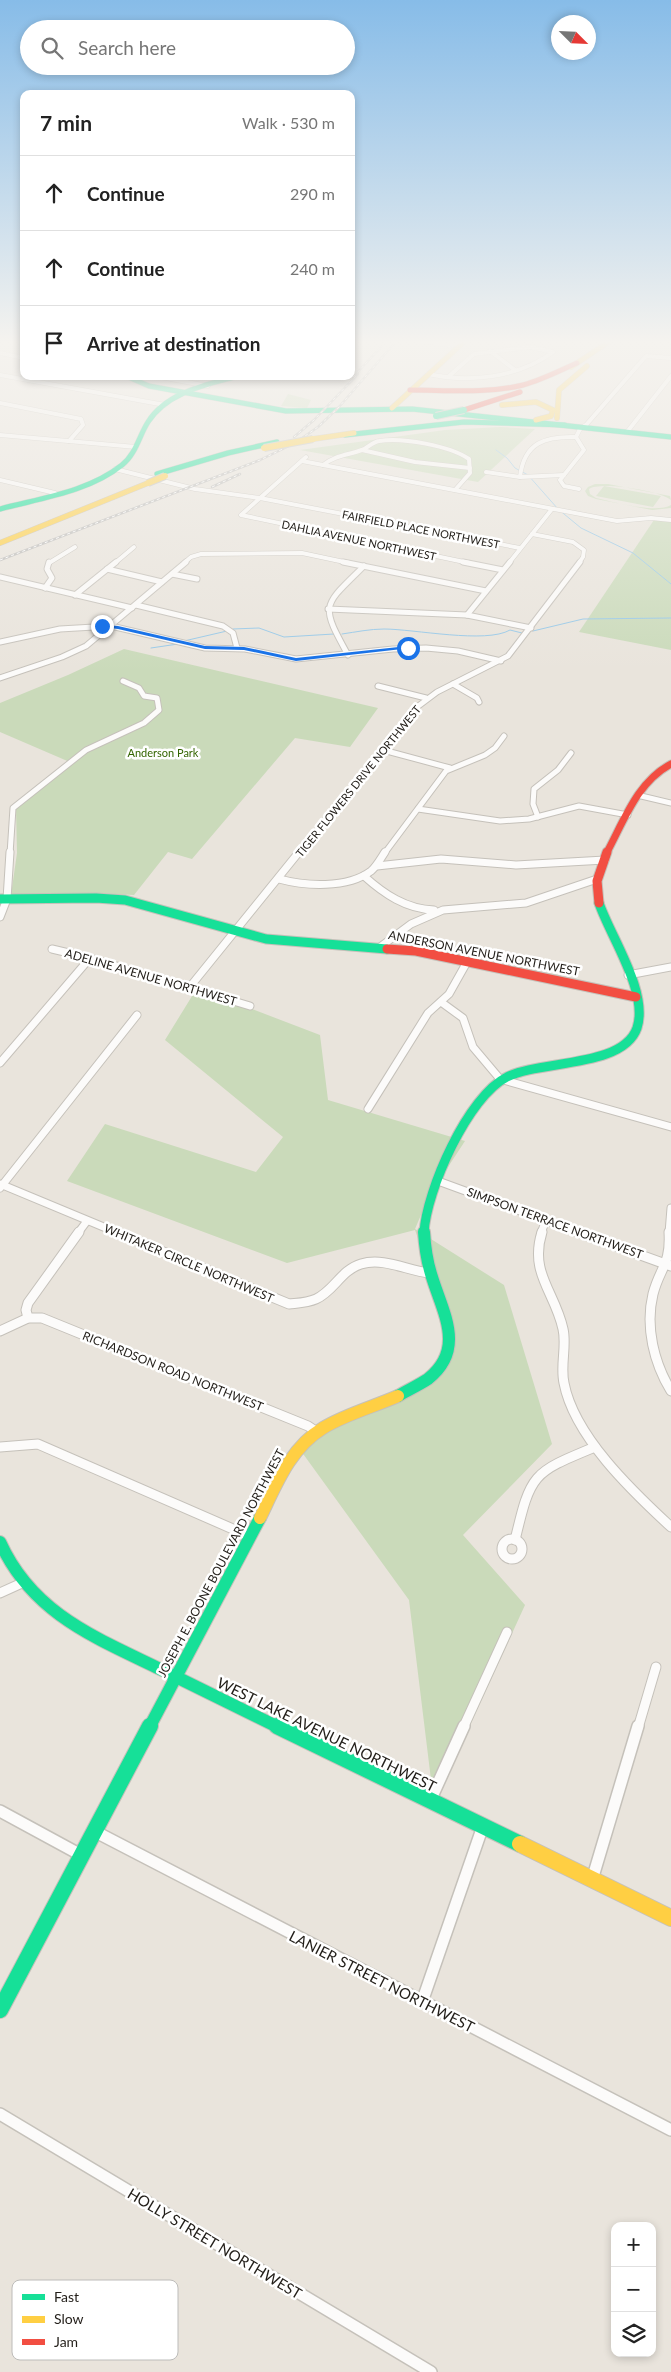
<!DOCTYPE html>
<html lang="en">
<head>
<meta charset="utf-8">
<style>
	:root { --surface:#fff; --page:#f2f2f2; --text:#222; --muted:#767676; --line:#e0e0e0 }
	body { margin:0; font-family:Lato,sans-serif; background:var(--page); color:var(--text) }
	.controls { position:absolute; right:15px; bottom:15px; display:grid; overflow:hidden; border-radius:10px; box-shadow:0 2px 8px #0003 }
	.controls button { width:45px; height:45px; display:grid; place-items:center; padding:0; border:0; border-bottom:1px solid var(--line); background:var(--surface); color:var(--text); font:25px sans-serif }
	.compass { position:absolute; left:551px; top:15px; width:45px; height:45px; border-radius:50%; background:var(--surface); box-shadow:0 2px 8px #0003; rotate:114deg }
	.stop { position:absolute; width:15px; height:15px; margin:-11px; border:4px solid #1a73e8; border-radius:50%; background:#fff }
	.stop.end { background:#1a73e8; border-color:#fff; box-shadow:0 1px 5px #0008 }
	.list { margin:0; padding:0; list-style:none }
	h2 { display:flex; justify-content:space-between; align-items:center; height:65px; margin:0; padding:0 20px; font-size:21px }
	h2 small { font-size:16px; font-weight:400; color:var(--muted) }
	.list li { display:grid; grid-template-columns:32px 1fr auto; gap:15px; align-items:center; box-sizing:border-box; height:75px; padding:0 20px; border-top:1px solid var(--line) }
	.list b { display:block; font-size:19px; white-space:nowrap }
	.list em { font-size:16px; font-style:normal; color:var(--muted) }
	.icon { flex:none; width:28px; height:28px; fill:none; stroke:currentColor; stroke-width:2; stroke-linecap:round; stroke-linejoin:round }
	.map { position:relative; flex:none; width:671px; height:2372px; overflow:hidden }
	.search { position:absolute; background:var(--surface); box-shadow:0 2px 8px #0003; left:20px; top:20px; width:335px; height:55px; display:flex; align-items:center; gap:12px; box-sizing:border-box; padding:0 18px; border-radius:28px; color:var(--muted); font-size:19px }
	.panel { position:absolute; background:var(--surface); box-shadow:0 2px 8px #0003; left:20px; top:90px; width:335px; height:290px; border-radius:10px }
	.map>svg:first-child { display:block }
	.green { fill:#cadaba }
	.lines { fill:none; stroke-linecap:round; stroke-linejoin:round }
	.stream { stroke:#96c8e8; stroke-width:1 }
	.street-far4-casing { stroke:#c5c1ba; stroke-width:5 }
	.street-far3-casing { stroke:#c5c1ba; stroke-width:7 }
	.street-far2-casing { stroke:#c5c1ba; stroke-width:9 }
	.street-far1-casing { stroke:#c5c1ba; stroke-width:11 }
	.street-casing { stroke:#c5c1ba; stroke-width:14 }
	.fast-far3-casing { stroke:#c5c1ba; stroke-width:6 }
	.fast-far2-casing { stroke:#c5c1ba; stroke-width:11 }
	.fast-far1-casing { stroke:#c5c1ba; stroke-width:14 }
	.fast-casing { stroke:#c5c1ba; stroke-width:18 }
	.slow-far2-casing { stroke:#c5c1ba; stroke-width:6 }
	.slow-far1-casing { stroke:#c5c1ba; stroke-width:14 }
	.slow-casing { stroke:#c5c1ba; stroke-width:18 }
	.jam-far2-casing { stroke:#c5c1ba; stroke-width:6 }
	.jam-far1-casing { stroke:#c5c1ba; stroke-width:9 }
	.jam-casing { stroke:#c5c1ba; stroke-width:11 }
	.street-far4 { stroke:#fcfbfa; stroke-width:4 }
	.street-far3 { stroke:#fcfbfa; stroke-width:5 }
	.street-far2 { stroke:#fcfbfa; stroke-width:7 }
	.street-far1 { stroke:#fcfbfa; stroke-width:9 }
	.street { stroke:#fcfbfa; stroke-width:11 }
	.fast-far3 { stroke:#16e098; stroke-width:5 }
	.fast-far2 { stroke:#16e098; stroke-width:9 }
	.fast-far1 { stroke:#16e098; stroke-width:12 }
	.fast { stroke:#16e098; stroke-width:16 }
	.slow-far2 { stroke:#ffcf43; stroke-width:5 }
	.slow-far1 { stroke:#ffcf43; stroke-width:12 }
	.slow { stroke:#ffcf43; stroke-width:16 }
	.jam-far2 { stroke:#f24e42; stroke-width:5 }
	.jam-far1 { stroke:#f24e42; stroke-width:7 }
	.jam { stroke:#f24e42; stroke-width:9 }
	.rail-casing { stroke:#bdbcba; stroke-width:2.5 }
	.rail { stroke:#fff; stroke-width:1; stroke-dasharray:3; stroke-linecap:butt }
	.fast-bridge-casing { stroke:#c2c0bc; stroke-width:8; stroke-linecap:butt }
	.slow-bridge-casing { stroke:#c2c0bc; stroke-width:8; stroke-linecap:butt }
	.fast-bridge { stroke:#16e098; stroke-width:6 }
	.slow-bridge { stroke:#ffcf43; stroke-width:6 }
	.route { fill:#1a73e8 }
	.labels { text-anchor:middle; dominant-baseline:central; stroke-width:5; stroke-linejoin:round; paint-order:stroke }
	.far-street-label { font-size:11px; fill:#221e19; stroke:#fff }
	.far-park-label { font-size:11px; fill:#336501; stroke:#fff }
	.street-label { font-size:12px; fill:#221e19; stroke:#fff }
	.near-street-label { font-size:15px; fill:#221e19; stroke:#fff }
	.key { fill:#fff; stroke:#bdbcba; stroke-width:1 }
	.key-label { font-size:14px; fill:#221e19 }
</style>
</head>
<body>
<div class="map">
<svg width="671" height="2372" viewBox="0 0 671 2372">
	<rect width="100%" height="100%" fill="#e9e4dc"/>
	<g class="green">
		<path d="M288,394L311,400L307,408L281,406Z"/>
		<path d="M500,427L535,429L478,482L300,450L445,430Z"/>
		<path d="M595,484H608L670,496L671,500C661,491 601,481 589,489L590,494L596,498C613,502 657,514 671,505V508L652,510L596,499L588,496L585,491L588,487Z"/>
		<path d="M604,486L661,496L653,507L596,496Z"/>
		<path d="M656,517L671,520V650L579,632Z"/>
		<path d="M124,649L378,708L350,747L295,738L192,859L168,852L134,895L96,893L11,895L17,853L16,808L72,763L0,732V703L68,675Z"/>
		<path d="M197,988L320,1035L328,1100L465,1141L429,1196L415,1229L504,1285L552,1444L463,1535L525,1605L434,1804L409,1600L301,1451L341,1412L425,1384L450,1352L446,1318L415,1230L287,1263L67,1181L105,1124L256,1172L283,1137L165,1040Z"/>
	</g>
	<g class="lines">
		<g class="stream">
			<path d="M496,450L507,458L515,468L528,475L558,509L581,528L633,553L671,584"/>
			<path d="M233,629L259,628L284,637L334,634"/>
			<path d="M533,631L583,619L671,618"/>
			<path d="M342,634C356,632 370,629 384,629C414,629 486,644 510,630L522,633"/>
			<path d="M184,641L227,631"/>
			<path d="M151,648L178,644"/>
		</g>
		<g class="street-far4-casing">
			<g id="street-far4">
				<path d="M409,339L448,345L461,344"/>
				<path d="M558,344L565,339"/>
				<path d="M490,351L515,370"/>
				<path d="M0,353L24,358"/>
				<path d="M428,374C469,383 518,378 553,352L530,347L474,354L448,377"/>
				<path d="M0,375L165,405"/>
				<path d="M155,376L208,386"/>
				<path d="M0,403L81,419L83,425L69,441"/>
				<path d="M627,432L671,376"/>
				<path d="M0,435L136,447"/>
				<path d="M362,450L415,462L470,468"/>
				<path d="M306,457L241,515L469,563"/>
				<path d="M302,461L617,521L651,518L671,520"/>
				<path d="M323,465C336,455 348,455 362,450C368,448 372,442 379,441C402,437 450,446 469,459L470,473L455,490"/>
				<path d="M115,469L195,489L260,498L520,548"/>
				<path d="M486,472L520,477L564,475"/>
				<path d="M520,477C524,442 546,436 576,437"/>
				<path d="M0,480L55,493"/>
				<path d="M579,489L564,486L560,480L584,450L576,437L580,429L586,425L646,356L671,358"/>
				<path d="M532,534L573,542L584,550L583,557L579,563"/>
				<path d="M49,563L75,547"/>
				<path d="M115,563L134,547"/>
				<path d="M184,563L191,557L201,554L302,553L349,563"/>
				<path d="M509,563L552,509"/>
			</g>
		</g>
		<g class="street-far3-casing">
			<g id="street-far3">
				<path d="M343,562L486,591"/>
				<path d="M463,562L503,570"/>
				<path d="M107,569L162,582"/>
				<path d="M172,574L197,579"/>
				<path d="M0,577L132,608"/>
				<path d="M45,588L52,578L47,569L49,562"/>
				<path d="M75,595L116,562"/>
				<path d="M136,605L223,626L233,633L237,648"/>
				<path d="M328,609L467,615L531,628"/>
				<path d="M467,615L510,562"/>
				<path d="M0,642L60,629L111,626L205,648L245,649L296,659L393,649L426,648L458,651L501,661"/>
				<path d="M348,655C320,604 322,607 364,566"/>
				<path d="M0,678L62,657L86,646L186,562"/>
				<path d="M453,684L477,698L479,702"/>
				<path d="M378,686L426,698"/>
				<path d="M383,750L450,768"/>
				<path d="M637,795L671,803"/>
				<path d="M418,809L500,821L529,819L579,806L628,815"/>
				<path d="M538,817L533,804L534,789L558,770L571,753"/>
				<path d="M10,854L13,808L86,750L144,723L159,710L157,698L144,696L139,688L123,681"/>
				<path d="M298,854L417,707L437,692L508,656L580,562"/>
				<path d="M384,854L446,771L485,755L495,748L504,736"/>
			</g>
		</g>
		<g class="street-far2-casing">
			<g id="street-far2">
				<path d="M377,866L441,859L516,865L605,860"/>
				<path d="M364,876C384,894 406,909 434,910"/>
				<path d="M279,879C305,886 347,889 371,871C376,867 381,858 385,852"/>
				<path d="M0,917L7,899L10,852"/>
				<path d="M380,947L411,924L443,910L526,903L597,879"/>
				<path d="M52,949L90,958L250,1006"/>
				<path d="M628,975L671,967"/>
				<path d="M189,988L299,852"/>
				<path d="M441,1002L463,1018L473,1047L500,1079L671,1127"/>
				<path d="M0,1063L90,958"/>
				<path d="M368,1109L428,1013L449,994L467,962"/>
				<path d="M438,1181L580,1233"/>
				<path d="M0,1184L118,1233"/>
				<path d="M0,1188L137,1015"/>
				<path d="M78,1233L87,1221"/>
				<path d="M541,1233L546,1220"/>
				<path d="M669,1233L671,1208"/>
			</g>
		</g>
		<g class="street-far1-casing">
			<g id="street-far1">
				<path d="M115,1232L289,1304C298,1303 307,1303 316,1299C334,1291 341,1270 361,1264C384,1257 408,1271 430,1273"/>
				<path d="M542,1232C529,1273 555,1292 563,1329C567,1346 560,1365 564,1383C574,1436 632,1491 671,1527"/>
				<path d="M577,1232L671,1266"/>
				<path d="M669,1232C671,1265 660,1267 653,1294C645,1327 654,1363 671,1391"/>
				<path d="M28,1318L26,1310L28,1303L79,1232"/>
				<path d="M0,1331L28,1318H42L308,1426L317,1432"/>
				<path d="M0,1447L38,1444L249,1536"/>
				<circle cx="512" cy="1549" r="10"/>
				<path d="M515,1540C531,1473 532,1473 595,1447"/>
				<path d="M0,1593L22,1583"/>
				<path d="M463,1728L507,1632"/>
				<path d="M638,1728L656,1667"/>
			</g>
		</g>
		<g class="street-casing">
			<g id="street">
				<path d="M430,1801L464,1726"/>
				<path d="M0,1811L81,1855"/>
				<path d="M94,1831L671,2130"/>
				<path d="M592,1880L638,1726"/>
				<path d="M422,2002L483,1826"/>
				<path d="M0,2114L431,2372"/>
			</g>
		</g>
		<g class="fast-far3-casing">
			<g id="fast-far3">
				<path d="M126,376L149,386L286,411L412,409L671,437"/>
				<path d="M345,435L464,422L565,425"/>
				<path d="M157,474L228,453L277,442"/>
				<path d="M0,509C41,498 88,492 122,465C136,454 139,436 148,422C167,392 206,385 238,376"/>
			</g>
		</g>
		<g class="fast-far2-casing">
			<g id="fast-far2">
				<path d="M0,899L96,898L125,900L266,939L387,949"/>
				<path d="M424,1233C426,1191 468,1096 507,1077C540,1060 623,1068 637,1028C649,992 610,936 599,903"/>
			</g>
		</g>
		<g class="fast-far1-casing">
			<g id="fast-far1">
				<path d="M398,1396C408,1390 419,1385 428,1379C466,1349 443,1313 432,1277C427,1262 425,1248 424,1232"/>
				<path d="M0,1542C32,1613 94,1637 160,1669C200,1689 240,1708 280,1728"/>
				<path d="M149,1728L260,1518"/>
			</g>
		</g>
		<g class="fast-casing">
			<g id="fast">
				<path d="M277,1726L520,1844"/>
				<path d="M0,2010L150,1726"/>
			</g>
		</g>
		<g class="slow-far2-casing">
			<g id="slow-far2">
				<path d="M571,367L613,339"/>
				<path d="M502,405L536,402L553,410L551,416L536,420"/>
				<path d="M392,408L467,339"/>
				<path d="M557,418L559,390L587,366"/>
				<path d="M313,439L354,433"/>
				<path d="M0,543L148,483"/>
			</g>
		</g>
		<g class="slow-far1-casing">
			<path id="slow-far1" d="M260,1518C276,1485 290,1448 323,1428C346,1414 373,1407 398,1396"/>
		</g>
		<g class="slow-casing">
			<path id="slow" d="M520,1844L671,1918"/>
		</g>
		<g class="jam-far2-casing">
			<g id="jam-far2">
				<path d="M410,390C447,390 486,394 523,385C542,380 559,371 577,363"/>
				<path d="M464,410L520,392"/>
			</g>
		</g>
		<g class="jam-far1-casing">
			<path id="jam-far1" d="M606,854C624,821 637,782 671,764"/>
		</g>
		<g class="jam-casing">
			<g id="jam">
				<path d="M599,903L597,881L607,852"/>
				<path d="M387,949L416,951L636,997"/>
			</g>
		</g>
		<use href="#street-far4" class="street-far4"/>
		<use href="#street-far3" class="street-far3"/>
		<use href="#street-far2" class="street-far2"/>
		<use href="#street-far1" class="street-far1"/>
		<use href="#street" class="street"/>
		<use href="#fast-far3" class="fast-far3"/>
		<use href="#fast-far2" class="fast-far2"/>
		<use href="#fast-far1" class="fast-far1"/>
		<use href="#fast" class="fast"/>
		<use href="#slow-far2" class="slow-far2"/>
		<use href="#slow-far1" class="slow-far1"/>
		<use href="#slow" class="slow"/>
		<use href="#jam-far2" class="jam-far2"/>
		<use href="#jam-far1" class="jam-far1"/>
		<use href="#jam" class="jam"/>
		<g class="rail-casing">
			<g id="rail">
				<path d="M353,377L382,346"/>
				<path d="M294,437L314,420L358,374"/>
				<path d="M212,487L240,474"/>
				<path d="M0,560L260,460L295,443L318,427L339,407L398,339"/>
			</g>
		</g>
		<use href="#rail" class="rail"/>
		<g class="fast-bridge-casing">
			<path id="fast-bridge" d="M436,416L464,410"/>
		</g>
		<g class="slow-bridge-casing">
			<g id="slow-bridge">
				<path d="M264,448L313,439"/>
				<path d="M148,483L165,476"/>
			</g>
		</g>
		<use href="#fast-bridge" class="fast-bridge"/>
		<use href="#slow-bridge" class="slow-bridge"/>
	</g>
	<linearGradient id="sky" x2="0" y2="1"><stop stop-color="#87bce8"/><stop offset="0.51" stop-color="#f5f3ef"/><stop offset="1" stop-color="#f5f3ef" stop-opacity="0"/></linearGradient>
	<rect width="671" height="671" fill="url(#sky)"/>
	<path class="route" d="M102,625L118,626L205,646L244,647L296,658L408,646L411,648L296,661L244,650L205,649L118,629L101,627Z"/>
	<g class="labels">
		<g class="far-street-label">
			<text transform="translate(421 529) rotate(11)">FAIRFIELD PLACE NORTHWEST</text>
			<text transform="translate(359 540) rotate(12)">DAHLIA AVENUE NORTHWEST</text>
			<text transform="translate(358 781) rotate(-51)">TIGER FLOWERS DRIVE NORTHWEST</text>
		</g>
		<g class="far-park-label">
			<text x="163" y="752">Anderson Park</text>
		</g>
		<g class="street-label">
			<text transform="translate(484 953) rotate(11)">ANDERSON AVENUE NORTHWEST</text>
			<text transform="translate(151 977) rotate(16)">ADELINE AVENUE NORTHWEST</text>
			<text transform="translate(555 1223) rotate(20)">SIMPSON TERRACE NORTHWEST</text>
			<text transform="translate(189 1263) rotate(23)">WHITAKER CIRCLE NORTHWEST</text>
			<text transform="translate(173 1371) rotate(22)">RICHARDSON ROAD NORTHWEST</text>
			<text transform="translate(221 1563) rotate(-62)">JOSEPH E. BOONE BOULEVARD NORTHWEST</text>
		</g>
		<g class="near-street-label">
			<text transform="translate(327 1734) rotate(26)">WEST LAKE AVENUE NORTHWEST</text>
			<text transform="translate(382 1981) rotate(27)">LANIER STREET NORTHWEST</text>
			<text transform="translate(215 2243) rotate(31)">HOLLY STREET NORTHWEST</text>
		</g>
	</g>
	<rect x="12" y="2280" width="166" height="80" rx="8" class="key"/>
	<rect x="22" y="2294" width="23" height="6" fill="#16e098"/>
	<rect x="22" y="2316" width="23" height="7" fill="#ffcf43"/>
	<rect x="22" y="2339" width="23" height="6" fill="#f24e42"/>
	<g class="key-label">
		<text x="54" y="2302">Fast</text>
		<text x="54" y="2324">Slow</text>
		<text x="54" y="2347">Jam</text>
	</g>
</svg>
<div class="controls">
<button>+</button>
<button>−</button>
<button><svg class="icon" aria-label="layers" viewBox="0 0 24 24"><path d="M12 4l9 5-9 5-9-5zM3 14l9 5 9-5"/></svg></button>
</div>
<svg class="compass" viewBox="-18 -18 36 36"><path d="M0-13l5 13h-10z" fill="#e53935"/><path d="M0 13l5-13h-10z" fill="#767676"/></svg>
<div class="stop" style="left:408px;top:648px"></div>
<div class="stop end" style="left:102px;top:626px"></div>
<div class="search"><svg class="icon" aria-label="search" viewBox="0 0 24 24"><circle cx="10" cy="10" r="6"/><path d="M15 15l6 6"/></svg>Search here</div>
<section class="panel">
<h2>7 min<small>Walk · 530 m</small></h2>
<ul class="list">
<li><svg class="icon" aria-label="ahead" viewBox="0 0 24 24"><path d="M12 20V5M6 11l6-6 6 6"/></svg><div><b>Continue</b></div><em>290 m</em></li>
<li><svg class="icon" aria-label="ahead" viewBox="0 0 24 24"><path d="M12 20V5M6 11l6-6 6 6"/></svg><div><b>Continue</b></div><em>240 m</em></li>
<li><svg class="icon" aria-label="arrive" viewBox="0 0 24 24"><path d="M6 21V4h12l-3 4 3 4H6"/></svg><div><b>Arrive at destination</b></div></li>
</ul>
</section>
</div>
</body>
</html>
